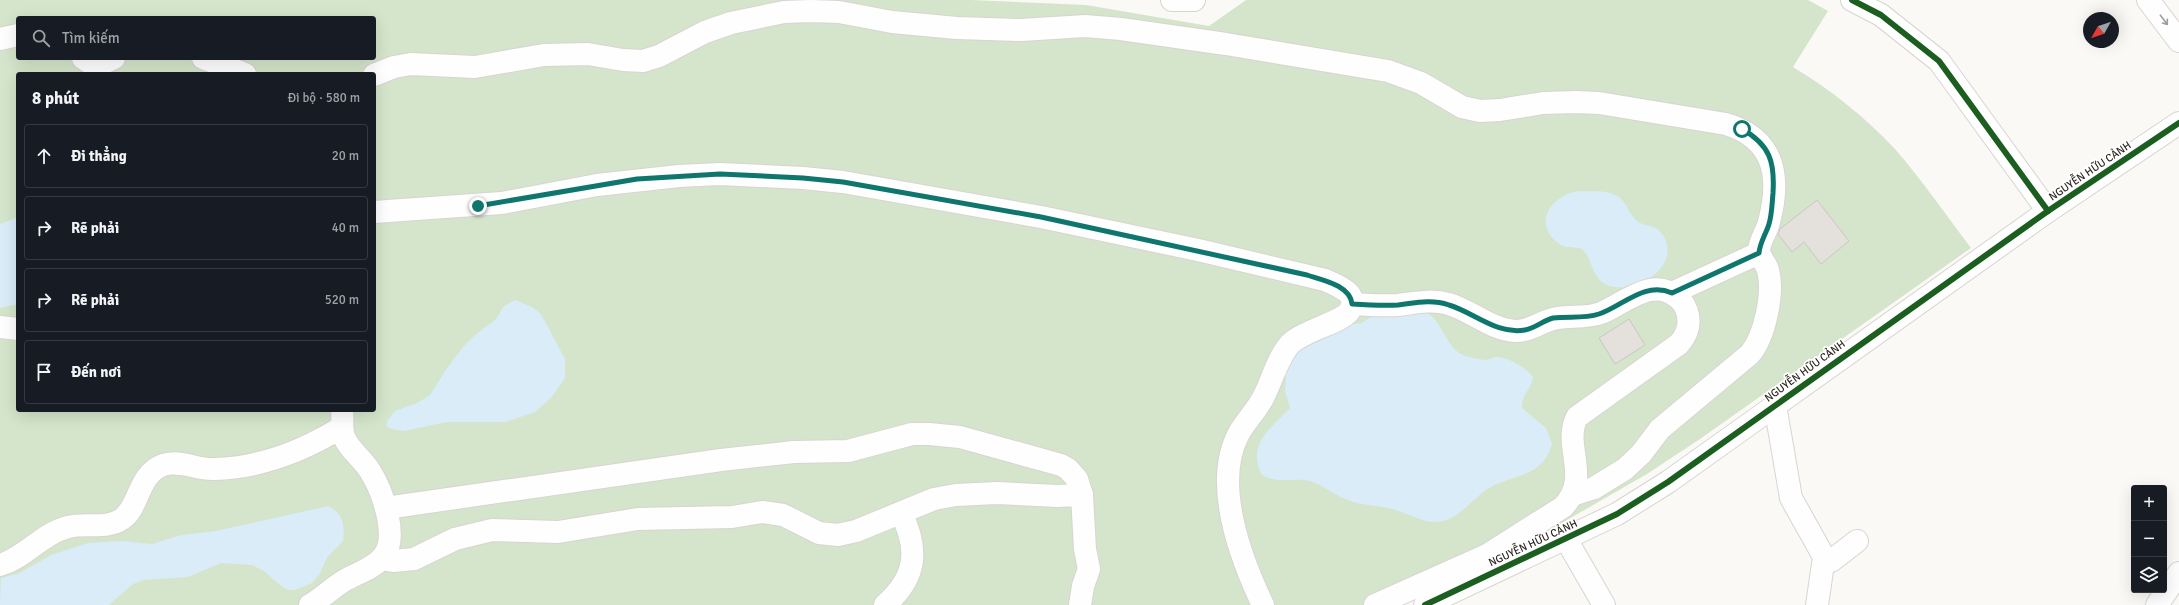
<!DOCTYPE html>
<html lang="vi">
<head>
<meta charset="utf-8">
<style>
	:root { --surface:#171b24; --page:#242831; --text:#f1f3f6; --muted:#9ea1a6; --line:#363941 }
	body { margin:0; font-family:Signika,sans-serif; background:var(--page); color:var(--text) }
	.controls { position:absolute; right:12px; bottom:12px; display:grid; overflow:hidden; border-radius:4px; box-shadow:0 4px 16px #0002 }
	.controls button { width:36px; height:36px; display:grid; place-items:center; padding:0; border:0; border-bottom:1px solid var(--line); background:var(--surface); color:var(--text); font:20px sans-serif }
	.compass { position:absolute; left:2083px; top:12px; width:36px; height:36px; border-radius:50%; background:var(--surface); box-shadow:0 4px 16px #0002; rotate:230deg }
	.stop { position:absolute; width:12px; height:12px; margin:-9px; border:3px solid #0f766e; border-radius:50%; background:#fff }
	.stop.end { background:#0f766e; border-color:#fff; box-shadow:0 1px 4px #0008 }
	.list { margin:0; padding:0; list-style:none }
	h2 { display:flex; justify-content:space-between; align-items:center; height:52px; margin:0; padding:0 16px; font-size:17px }
	h2 small { font-size:13px; font-weight:400; color:var(--muted) }
	.list li { display:grid; grid-template-columns:26px 1fr auto; gap:12px; align-items:center; box-sizing:border-box; height:64px; margin:0 8px 8px; padding:0 8px; border:1px solid var(--line); border-radius:4px }
	.list b { display:block; font-size:15px; white-space:nowrap }
	.list em { font-size:13px; font-style:normal; color:var(--muted) }
	.icon { flex:none; width:22px; height:22px; fill:none; stroke:currentColor; stroke-width:2; stroke-linecap:round; stroke-linejoin:round }
	.map { position:relative; flex:none; width:2179px; height:605px; overflow:hidden }
	.search { position:absolute; background:var(--surface); box-shadow:0 4px 16px #0002; left:16px; top:16px; width:360px; height:44px; display:flex; align-items:center; gap:10px; box-sizing:border-box; padding:0 14px; border-radius:4px; color:var(--muted); font-size:15px }
	.panel { position:absolute; background:var(--surface); box-shadow:0 4px 16px #0002; left:16px; top:72px; width:360px; height:340px; border-radius:4px }
	.map>svg:first-child { display:block }
	.green { fill:#d4e5cb; fill-rule:evenodd }
	.water { fill:#d9ecf7 }
	.building { fill:#e4e0db; stroke:#cac7c3 }
	.lines { fill:none; stroke-linecap:round; stroke-linejoin:round }
	.minor-casing { stroke:#d8d5d0; stroke-width:24 }
	.minor { stroke:#fefefe; stroke-width:22 }
	.cycleway-casing { stroke:#fff; stroke-width:8 }
	.cycleway { stroke:#1b5e20; stroke-width:6 }
	.oneway { stroke:#a09d9b }
	.route { stroke:#0f766e; stroke-width:5 }
	.labels { text-anchor:middle; dominant-baseline:central; stroke-width:3.5; stroke-linejoin:round; paint-order:stroke }
	.street-label { font-size:11px; fill:#2d2722; stroke:#fff }
</style>
</head>
<body>
<div class="map">
<svg width="2179" height="605" viewBox="0 0 2179 605">
	<rect width="100%" height="100%" fill="#fbf9f6"/>
	<path class="green" d="M0,0H971L1086,5L1209,26L1246,0H1808L1828,11L1793,67C1831,90 1865,117 1895,149C1922,180 1946,215 1971,248L1700,439L1647,474L1541,535L1394,605H0ZM18,18H374V58H18ZM18,74H374V410H18Z"/>
	<g class="water">
		<path d="M1580,191C1593,192 1613,188 1623,201C1628,207 1630,215 1637,221C1643,226 1653,225 1659,230C1689,263 1634,299 1605,284C1591,276 1593,260 1582,249C1574,246 1565,249 1558,243C1532,224 1551,194 1580,191Z"/>
		<path d="M18,217V304L0,308V224Z"/>
		<path d="M515,300L532,307L541,314L565,359V378L551,398L535,412L506,422H447L404,431L391,429L387,427V421L395,411L417,403L430,395L447,368L463,347L475,335L496,319L504,306Z"/>
		<path d="M1425,312C1444,321 1444,346 1463,355C1469,357 1481,360 1487,360C1491,359 1493,357 1496,357C1508,357 1527,368 1533,377C1531,390 1521,395 1522,408L1546,428L1552,443C1544,478 1513,474 1489,488C1470,500 1459,521 1436,522C1421,522 1409,514 1396,510C1380,505 1363,506 1348,500C1336,496 1325,487 1313,482C1297,476 1278,485 1262,475C1246,444 1271,428 1290,408L1285,391L1286,372L1293,351L1346,325L1362,323L1372,316Z"/>
		<path d="M328,506C343,513 345,525 343,541L328,556L319,575L312,583L295,590H288L281,586L264,571L252,565L221,563L188,577L144,580L133,584L109,605H0L1,578L20,573L51,555L88,543L122,541L152,544L181,535L216,531Z"/>
	</g>
	<g class="building">
		<path d="M1817,200L1849,241L1821,264L1804,242L1792,252L1778,234L1780,229Z"/>
		<path d="M1629,319L1645,345L1615,364L1599,338Z"/>
	</g>
	<g class="lines">
		<g class="minor-casing">
			<g id="minor">
				<path d="M1172,0H1194"/>
				<path d="M1852,0L1881,15L1939,61L2048,211"/>
				<path d="M2148,0L2179,41"/>
				<path d="M0,39L18,35"/>
				<path d="M83,58L96,67L114,58"/>
				<path d="M203,58L245,74"/>
				<path d="M374,75L394,67L411,64L475,67L544,55L588,54L623,60L643,61L659,56L705,32L731,23L784,12L811,11L839,12L892,22L957,28L1021,30L1085,26L1121,29L1226,44L1388,71L1421,83L1462,107L1480,111L1500,110L1543,103L1576,102L1599,103L1726,124C1775,139 1781,177 1769,222C1767,232 1759,240 1759,251C1760,258 1766,263 1768,270C1774,293 1765,336 1750,354L1660,429L1641,454L1625,469L1594,488L1572,495"/>
				<path d="M374,212L502,203L597,185L679,176L720,174L803,178L843,182L1041,217L1198,250L1325,280C1336,285 1360,293 1350,310C1344,322 1304,330 1290,344C1277,359 1272,381 1263,398C1256,411 1246,421 1239,433C1212,483 1241,559 1263,605"/>
				<path d="M1672,293L1759,253"/>
				<path d="M1352,304C1367,305 1382,306 1398,305C1415,303 1431,299 1449,304C1472,311 1491,330 1516,331C1531,331 1540,322 1553,319C1569,315 1585,319 1601,313C1624,304 1653,275 1678,298C1683,302 1687,309 1688,316C1690,326 1686,336 1679,344L1577,417C1562,446 1592,477 1563,507L1487,555L1375,605"/>
				<path d="M0,327L18,329"/>
				<path d="M1775,405L1791,498L1824,557L1831,561L1857,541"/>
				<path d="M386,508L721,460L794,452L848,451L912,434H929L960,437L1061,465L1068,469L1077,479L1082,495L1085,549L1089,569L1083,586L1080,605"/>
				<path d="M1566,539L1604,605"/>
				<path d="M382,559L393,561L414,559L455,539L492,530L558,532L638,519L732,517L762,512L783,515L819,533L838,535L856,531L934,499L956,495L997,493L1057,496L1082,495"/>
				<path d="M0,565C25,558 41,534 68,527C86,522 106,530 122,519C140,507 137,475 163,465C179,459 197,470 214,469C261,468 303,451 342,427"/>
				<path d="M310,605C322,598 331,589 342,582C354,574 371,570 381,559C401,540 382,490 370,471C363,459 349,450 344,437C341,429 343,419 342,410"/>
				<path d="M885,605C917,577 919,549 901,513"/>
				<path d="M1425,605L1617,514L1668,482L2048,211L2179,123"/>
				<path d="M1817,605L1824,557"/>
				<path d="M2157,605L2179,573"/>
			</g>
		</g>
		<use href="#minor" class="minor"/>
		<g class="cycleway-casing">
			<g id="cycleway">
				<path d="M1852,0L1881,15L1939,61L2048,211"/>
				<path d="M1425,605L1617,514L1668,482L2048,211L2179,123"/>
			</g>
		</g>
		<use href="#cycleway" class="cycleway"/>
	</g>
	<defs><path id="oneway-shaft" d="M-6 0H5M1.5-3L5.5 0L1.5 3" fill="none" stroke-width="1.6" stroke-linecap="round" stroke-linejoin="round"/></defs>
	<use class="oneway" href="#oneway-shaft" transform="translate(2164 20) rotate(53)"/>
	<g class="lines">
		<path class="route" d="M478,206L637,179L720,174L803,178L843,182L1041,217L1307,275C1322,280 1350,285 1352,304C1367,305 1383,306 1398,305C1415,303 1431,299 1449,305C1475,313 1497,335 1525,330C1536,328 1544,320 1553,318C1569,316 1584,319 1599,314C1623,306 1644,281 1672,293L1759,253C1760,242 1766,234 1769,224C1772,214 1772,204 1773,193C1775,162 1770,145 1742,129"/>
	</g>
	<g class="labels">
		<g class="street-label">
			<text transform="translate(2090 171) rotate(-34)">NGUYỄN HỮU CẢNH</text>
			<text transform="translate(1805 371) rotate(-36)">NGUYỄN HỮU CẢNH</text>
			<text transform="translate(1533 543) rotate(-25)">NGUYỄN HỮU CẢNH</text>
		</g>
	</g>
</svg>
<div class="controls">
<button>+</button>
<button>−</button>
<button><svg class="icon" aria-label="layers" viewBox="0 0 24 24"><path d="M12 4l9 5-9 5-9-5zM3 14l9 5 9-5"/></svg></button>
</div>
<svg class="compass" viewBox="-18 -18 36 36"><path d="M0-13l5 13h-10z" fill="#e53935"/><path d="M0 13l5-13h-10z" fill="#9ea1a6"/></svg>
<div class="stop" style="left:1742px;top:129px"></div>
<div class="stop end" style="left:478px;top:206px"></div>
<div class="search"><svg class="icon" aria-label="search" viewBox="0 0 24 24"><circle cx="10" cy="10" r="6"/><path d="M15 15l6 6"/></svg>Tìm kiếm</div>
<section class="panel">
<h2>8 phút<small>Đi bộ · 580 m</small></h2>
<ul class="list">
<li><svg class="icon" aria-label="ahead" viewBox="0 0 24 24"><path d="M12 20V5M6 11l6-6 6 6"/></svg><div><b>Đi thẳng</b></div><em>20 m</em></li>
<li><svg class="icon" aria-label="right" viewBox="0 0 24 24"><path d="M7 20v-9h11M14 6l5 5-5 5"/></svg><div><b>Rẽ phải</b></div><em>40 m</em></li>
<li><svg class="icon" aria-label="right" viewBox="0 0 24 24"><path d="M7 20v-9h11M14 6l5 5-5 5"/></svg><div><b>Rẽ phải</b></div><em>520 m</em></li>
<li><svg class="icon" aria-label="arrive" viewBox="0 0 24 24"><path d="M6 21V4h12l-3 4 3 4H6"/></svg><div><b>Đến nơi</b></div></li>
</ul>
</section>
</div>
</body>
</html>
